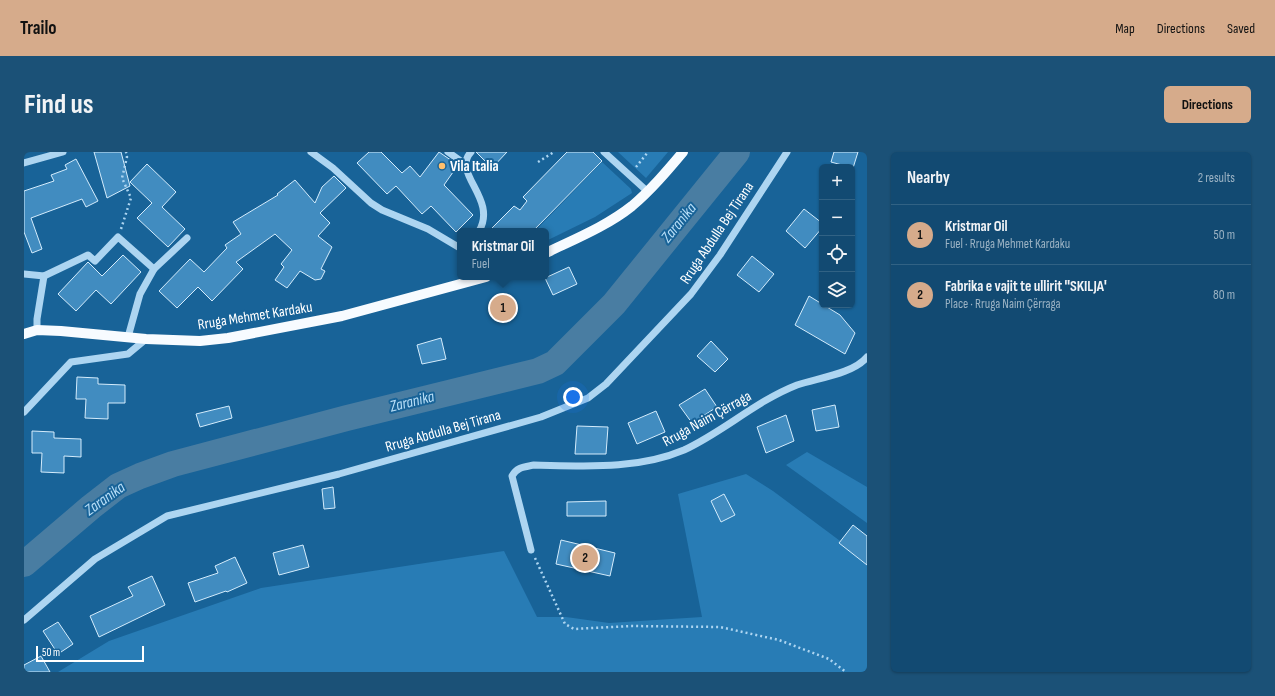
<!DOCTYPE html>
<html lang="en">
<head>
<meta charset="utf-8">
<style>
	:root { --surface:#124a72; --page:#1b5177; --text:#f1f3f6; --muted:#9cb3c4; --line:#316284; --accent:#d6ab8b }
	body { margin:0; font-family:"Sofia Sans Condensed",sans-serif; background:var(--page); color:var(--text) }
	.controls { position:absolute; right:12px; top:12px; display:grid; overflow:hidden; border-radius:6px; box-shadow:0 1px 3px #0004 }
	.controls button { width:36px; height:36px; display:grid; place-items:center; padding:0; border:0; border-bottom:1px solid var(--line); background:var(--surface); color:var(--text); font:20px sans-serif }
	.scale { position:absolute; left:12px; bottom:10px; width:108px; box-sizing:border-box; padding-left:4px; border:2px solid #fff; border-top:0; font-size:11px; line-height:14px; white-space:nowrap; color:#fff; -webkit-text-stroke:3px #186398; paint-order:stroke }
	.you { position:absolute; left:549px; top:245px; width:14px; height:14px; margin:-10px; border:3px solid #fff; border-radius:50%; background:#1a73e8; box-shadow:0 0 0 6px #1a73e833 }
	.badge { display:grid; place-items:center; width:26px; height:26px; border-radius:50%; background:var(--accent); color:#111; font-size:13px; font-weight:700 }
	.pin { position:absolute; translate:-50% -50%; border:2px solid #fff; box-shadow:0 1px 4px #0006 }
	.popup { position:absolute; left:433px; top:76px; width:92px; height:52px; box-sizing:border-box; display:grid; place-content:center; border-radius:6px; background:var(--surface); filter:drop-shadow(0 1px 3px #0005); font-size:13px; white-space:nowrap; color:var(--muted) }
	.popup b { font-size:15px; color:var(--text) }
	.popup::after { content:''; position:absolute; left:50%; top:100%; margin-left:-8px; border:8px solid transparent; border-top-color:var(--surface) }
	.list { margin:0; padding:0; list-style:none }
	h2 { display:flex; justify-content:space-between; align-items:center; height:52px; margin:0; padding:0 16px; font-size:17px }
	h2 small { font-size:13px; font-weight:400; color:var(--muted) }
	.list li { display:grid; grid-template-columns:26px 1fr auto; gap:12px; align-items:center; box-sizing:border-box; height:60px; padding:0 16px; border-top:1px solid var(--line) }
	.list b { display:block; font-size:15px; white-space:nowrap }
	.list p { margin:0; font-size:13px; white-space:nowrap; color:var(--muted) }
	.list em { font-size:13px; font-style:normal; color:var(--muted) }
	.icon { flex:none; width:22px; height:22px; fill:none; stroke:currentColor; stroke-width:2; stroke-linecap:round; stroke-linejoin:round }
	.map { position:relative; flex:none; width:843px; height:520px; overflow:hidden; border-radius:6px }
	header { display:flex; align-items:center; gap:24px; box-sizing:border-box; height:56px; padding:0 20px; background:var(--accent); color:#111 }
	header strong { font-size:19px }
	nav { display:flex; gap:22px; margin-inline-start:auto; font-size:14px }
	.intro { display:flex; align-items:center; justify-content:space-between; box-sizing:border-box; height:96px; padding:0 24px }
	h1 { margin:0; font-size:28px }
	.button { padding:10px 18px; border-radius:6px; background:var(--accent); color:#111; font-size:14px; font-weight:700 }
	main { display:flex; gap:24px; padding:0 24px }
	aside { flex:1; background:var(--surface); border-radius:6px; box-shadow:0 1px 3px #0004 }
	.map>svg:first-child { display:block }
	.green { fill:#287cb5 }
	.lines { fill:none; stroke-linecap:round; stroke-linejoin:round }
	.river { stroke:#497da2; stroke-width:26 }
	.building { fill:#418cc0; stroke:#d4ecfc }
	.path { stroke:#add5f1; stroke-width:2.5; stroke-dasharray:2 3; stroke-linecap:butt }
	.minor { stroke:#add5f1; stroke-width:7 }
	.major { stroke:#f7fbff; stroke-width:10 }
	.poi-dot { fill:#ffc06d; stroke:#186398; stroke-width:1.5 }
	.labels { text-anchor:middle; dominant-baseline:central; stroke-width:4; stroke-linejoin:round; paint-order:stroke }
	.poi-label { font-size:15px; font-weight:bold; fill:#fff; stroke:#186398; text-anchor:start }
	.street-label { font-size:15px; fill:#fff; stroke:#186398 }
	.water-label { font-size:16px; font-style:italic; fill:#b9dff8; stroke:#186398 }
</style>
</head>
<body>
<header>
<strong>Trailo</strong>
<nav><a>Map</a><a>Directions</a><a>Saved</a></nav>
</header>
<div class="intro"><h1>Find us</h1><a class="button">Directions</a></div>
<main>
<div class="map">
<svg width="843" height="520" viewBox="0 0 843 520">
	<rect width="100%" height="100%" fill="#186398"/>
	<g class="green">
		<path d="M594,0H644L622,26Z"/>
		<path d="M578,10L607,37L608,41L571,65L522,89V79H511Z"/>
		<path d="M783,300L843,335V371L762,313Z"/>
		<path d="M722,322L749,339L843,409V520H34L85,489L237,436L480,399L513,465H542L585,471L678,465L654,342Z"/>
	</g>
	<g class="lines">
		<path class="river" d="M0,412L67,355L94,334L116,324L149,312L323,266L514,219L531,211L590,152L713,0"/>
	</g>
	<g class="building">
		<path d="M70,0H97L106,34L83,46Z"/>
		<path d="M345,0H357L378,21L386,14L396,25L415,0L434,13L420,33L449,63L432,80L407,54L398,62L372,34L363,42L333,11Z"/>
		<path d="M452,0H483L468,16Z"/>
		<path d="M543,0H569L578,9L509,79H465L490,54L496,58L503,49L499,45Z"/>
		<path d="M810,0H834L829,16L807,10Z"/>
		<path d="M52,7L74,49L62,55L58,47L7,66L18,97L8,101L0,80V39L30,29L27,23L43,17L41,13Z"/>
		<path d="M123,12L152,40L138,55L161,77L144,95L113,66L128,51L106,30Z"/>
		<path d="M310,24L322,36L296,61L306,71L294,84L308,95L297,117L301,119L297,127L291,128L276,119L263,136L251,128L260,115L257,112L268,98L251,82L212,110L219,117L188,149L174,135L153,156L135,139L166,107L180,120L203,96L201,93L217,82L209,70L254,43L253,42L271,28L291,51L298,35Z"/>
		<path d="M780,57L798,71V76L781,96L762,79Z"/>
		<path d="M99,103L117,120L87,152L72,138L52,159L34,142L64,110L78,124Z"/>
		<path d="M728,104L750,122L735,140L713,123Z"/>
		<path d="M545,115L553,132L529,143L521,126Z"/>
		<path d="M785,144L816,163L831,181L821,202L771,173Z"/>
		<path d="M485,145L492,158L472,167L466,154Z"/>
		<path d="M417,186L422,207L398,212L393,193Z"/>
		<path d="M687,189L704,207L691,220L673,204Z"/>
		<path d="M53,225L74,226V232L101,233V251H84V267L61,266L62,247H52Z"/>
		<path d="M681,237L693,255L668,271L655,253Z"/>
		<path d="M811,253L815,275L792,279L788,258Z"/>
		<path d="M205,254L208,266L176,275L172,262Z"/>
		<path d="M632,259L641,280L613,292L604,271Z"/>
		<path d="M762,263L770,289L742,301L733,275Z"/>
		<path d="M553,274L584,275L582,302H551Z"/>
		<path d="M8,279L30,280V286L57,287V305L40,304V321L17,320L18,301H8Z"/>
		<path d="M309,335L311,356L300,357L298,337Z"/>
		<path d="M700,342L711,363L697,370L687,349Z"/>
		<path d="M582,349V364H543V350Z"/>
		<path d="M829,373L843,384V413L815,391Z"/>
		<path d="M537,388L591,401L586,424L532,412Z"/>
		<path d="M279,393L285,415L255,423L249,401Z"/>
		<path d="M211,405L223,431L203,440L202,439L171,450L164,431L194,421L191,414Z"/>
		<path d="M128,424L141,453L75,485L66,464L109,444L104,435Z"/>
		<path d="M34,470L49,492L34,502L19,479Z"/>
		<path d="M17,504L26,520H0V513Z"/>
	</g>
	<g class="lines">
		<g class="path">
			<path d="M514,10L530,0"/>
			<path d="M612,15L624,0"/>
			<path d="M97,77L107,46L98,26L103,5L102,0"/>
			<path d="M511,406L541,472L550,477L607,474L696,475L755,488L805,507L822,520"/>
		</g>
		<g class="minor">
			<path d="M287,0L309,16L347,51L358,58L404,77L436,96"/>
			<path d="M424,0L441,12"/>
			<path d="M447,0C427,21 474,47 455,79"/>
			<path d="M580,0L624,40"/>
			<path d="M0,11L39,0"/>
			<path d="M0,122L20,124L64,103L71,109L94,85L130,117L163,86"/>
			<path d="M13,178V167L20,124"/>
			<path d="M104,185L116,142L130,117"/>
			<path d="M0,260L47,210L104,202L122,187"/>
			<path d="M507,398L488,324C493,315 500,315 510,313C560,314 613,318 660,298C699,280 732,249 773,233C793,226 829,222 843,205"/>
			<path d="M0,468L71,407L143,364L315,322L517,265L564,246L582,232L667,142L696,103L763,0"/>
		</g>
		<g class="major">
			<path d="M522,101C551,87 583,74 608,54C627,38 643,19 659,0"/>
			<path d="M0,182L13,178L37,179L122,187L176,189L204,186L318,164L462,125"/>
		</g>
	</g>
	<circle class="poi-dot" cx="418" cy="14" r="4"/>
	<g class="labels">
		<g class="poi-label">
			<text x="426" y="14">Vila Italia</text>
		</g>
		<g class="street-label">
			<text transform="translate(693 81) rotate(-56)">Rruga Abdulla Bej Tirana</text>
			<text transform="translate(231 164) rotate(-9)">Rruga Mehmet Kardaku</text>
			<text transform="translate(683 267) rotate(-29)">Rruga Naim Çërraga</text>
			<text transform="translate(419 279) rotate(-16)">Rruga Abdulla Bej Tirana</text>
		</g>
		<g class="water-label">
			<text transform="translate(655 71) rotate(-51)">Zaranika</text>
			<text transform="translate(388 250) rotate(-14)">Zaranika</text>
			<text transform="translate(81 347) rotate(-36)">Zaranika</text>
		</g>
	</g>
</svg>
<div class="controls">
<button>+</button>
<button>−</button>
<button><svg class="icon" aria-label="locate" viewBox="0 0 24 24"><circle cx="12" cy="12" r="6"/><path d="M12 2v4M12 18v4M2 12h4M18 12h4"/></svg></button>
<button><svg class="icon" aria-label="layers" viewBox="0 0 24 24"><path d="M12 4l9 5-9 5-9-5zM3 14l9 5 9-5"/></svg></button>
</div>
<div class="scale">50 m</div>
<div class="you"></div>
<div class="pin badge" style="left:479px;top:156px">1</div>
<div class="popup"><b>Kristmar Oil</b>Fuel</div>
<div class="pin badge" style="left:561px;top:406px">2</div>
</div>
<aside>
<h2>Nearby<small>2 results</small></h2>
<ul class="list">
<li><span class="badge">1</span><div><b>Kristmar Oil</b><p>Fuel · Rruga Mehmet Kardaku</p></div><em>50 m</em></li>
<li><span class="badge">2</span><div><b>Fabrika e vajit te ullirit ''SKILJA'</b><p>Place · Rruga Naim Çërraga</p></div><em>80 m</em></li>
</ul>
</aside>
</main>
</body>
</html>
